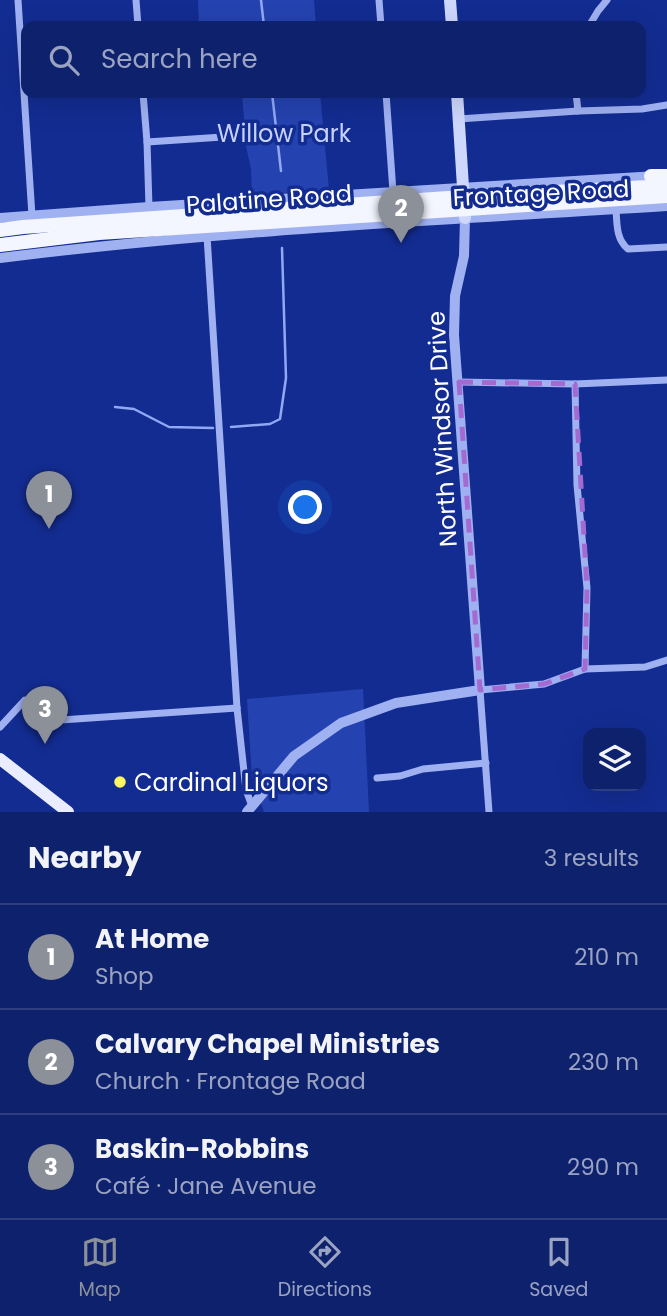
<!DOCTYPE html>
<html lang="en">
<head>
<meta charset="utf-8">
<style>
	:root { --surface:#0e216d; --page:#172972; --text:#f1f3f6; --muted:#9ba3c2; --line:#2e3e80; --accent:#8c9099 }
	body { margin:0; font-family:Poppins,sans-serif; background:var(--page); color:var(--text) }
	.controls { position:absolute; right:21px; bottom:21px; display:grid; overflow:hidden; border-radius:14px; box-shadow:0 7px 28px #0002 }
	.controls button { width:63px; height:63px; display:grid; place-items:center; padding:0; border:0; border-bottom:2px solid var(--line); background:var(--surface); color:var(--text); font:35px sans-serif }
	.you { position:absolute; left:306px; top:508px; width:24px; height:24px; margin:-18px; border:5px solid #fff; border-radius:50%; background:#1a73e8; box-shadow:0 0 0 10px #1a73e833 }
	.badge { display:grid; place-items:center; width:46px; height:46px; border-radius:50%; background:var(--accent); color:#fff; font-size:23px; font-weight:700 }
	.pin { position:absolute; translate:-50% -58px; filter:drop-shadow(0 2px 4px #0008) }
	.pin::after { content:''; position:absolute; top:37px; width:24px; height:21px; background:inherit; clip-path:polygon(0 0,100% 0,50% 100%) }
	.list { margin:0; padding:0; list-style:none }
	h2 { display:flex; justify-content:space-between; align-items:center; height:91px; margin:0; padding:0 28px; font-size:30px }
	h2 small { font-size:23px; font-weight:400; color:var(--muted) }
	.list li { display:grid; grid-template-columns:46px 1fr auto; gap:21px; align-items:center; box-sizing:border-box; height:105px; padding:0 28px; border-top:2px solid var(--line) }
	.list b { display:block; font-size:26px; white-space:nowrap }
	.list p { margin:0; font-size:23px; white-space:nowrap; color:var(--muted) }
	.list em { font-size:23px; font-style:normal; color:var(--muted) }
	.icon { flex:none; width:38px; height:38px; fill:none; stroke:currentColor; stroke-width:2; stroke-linecap:round; stroke-linejoin:round }
	.map { position:relative; flex:none; width:667px; height:812px; overflow:hidden }
	.search { position:absolute; background:var(--surface); box-shadow:0 7px 28px #0002; left:21px; right:21px; top:21px; height:77px; display:flex; align-items:center; gap:18px; box-sizing:border-box; padding:0 24px; border-radius:14px; color:var(--muted); font-size:26px }
	.sheet { height:406px; background:var(--surface) }
	nav { display:flex; justify-content:space-around; align-items:center; box-sizing:border-box; height:98px; border-top:2px solid var(--line); background:var(--surface); font-size:19px; color:var(--muted) }
	nav a { display:grid; justify-items:center; gap:4px }
	nav .on { color:var(--accent) }
	.map>svg:first-child { display:block }
	.green { fill:#2543b0 }
	.lines { fill:none; stroke-linecap:round; stroke-linejoin:round }
	.stream { stroke:#91a8f5; stroke-width:2.5 }
	.minor { stroke:#a0b1f2; stroke-width:7 }
	.tertiary { stroke:#a0b1f2; stroke-width:10 }
	.secondary { stroke:#ced7fc; stroke-width:12 }
	.primary { stroke:#eaedff; stroke-width:12 }
	.trunk { stroke:#f4f6ff; stroke-width:14 }
	.marked { fill:none; stroke:#a36bd2; stroke-width:5; stroke-dasharray:14 9; stroke-linejoin:round }
	.poi-dot { fill:#fff760; stroke:#132c91; stroke-width:2.5 }
	.labels { text-anchor:middle; dominant-baseline:central; stroke-width:7; stroke-linejoin:round; paint-order:stroke }
	.park-label { font-size:24px; fill:#c7d2fd; stroke:#132c91 }
	.street-label { font-size:24px; fill:#fff; stroke:#132c91 }
	.poi-label { font-size:24px; fill:#fff; stroke:#132c91; text-anchor:start }
</style>
</head>
<body>
<div class="map">
<svg width="667" height="812" viewBox="0 0 667 812">
	<rect width="100%" height="100%" fill="#132c91"/>
	<g class="green">
		<path d="M198,0H314L316,26H199Z"/>
		<path d="M242,93H320L329,190L252,195L251,169L246,146Z"/>
		<path d="M363,689L369,812H264L252,777L247,699Z"/>
	</g>
	<g class="lines">
		<g class="stream">
			<path d="M261,0L264,26"/>
			<path d="M272,93L281,171"/>
			<path d="M115,407L134,409L169,427L213,428"/>
			<path d="M231,427L270,424L280,419L286,378L282,248"/>
		</g>
		<g class="minor">
			<path d="M18,0L32,216"/>
			<path d="M136,0L138,26"/>
			<path d="M379,0L381,26"/>
			<path d="M589,26L598,11L607,0"/>
			<path d="M143,93L147,142L149,207"/>
			<path d="M386,93L393,192"/>
			<path d="M576,93L578,111"/>
			<path d="M459,119L578,111L642,109L667,105"/>
			<path d="M147,142L223,137"/>
			<path d="M616,209C617,224 616,239 628,249L667,247"/>
			<path d="M207,236L237,708L246,790L252,806"/>
			<path d="M459,382L575,384L667,380"/>
			<path d="M575,384L577,485L587,588L585,669"/>
			<path d="M0,727L25,700L61,720L237,708"/>
			<path d="M377,778L400,776L423,769L486,763"/>
			<path d="M489,812L480,690L544,684L585,669L645,667L667,660"/>
		</g>
		<g class="tertiary">
			<path d="M0,218L149,207L657,176"/>
			<path d="M0,258C221,230 444,220 667,206"/>
			<path d="M247,812L294,756L341,723L396,703L480,690L454,335L455,296L464,256L465,218"/>
		</g>
		<g class="secondary">
			<path d="M450,0L452,26"/>
			<path d="M457,93L465,218"/>
		</g>
		<path class="primary" d="M0,759L68,812"/>
		<g class="trunk">
			<path d="M651,176H667"/>
			<path d="M0,230L23,227L463,197L667,186"/>
			<path d="M0,245L99,233L667,196"/>
		</g>
	</g>
	<path class="marked" d="M459,382L575,384L587,588L585,669L544,684L480,690Z"/>
	<circle class="poi-dot" cx="120" cy="782" r="7"/>
	<g class="labels">
		<g class="park-label">
			<text x="284" y="133">Willow Park</text>
		</g>
		<g class="street-label">
			<text transform="translate(541 193) rotate(-3)">Frontage Road</text>
			<text transform="translate(269 199) rotate(-4)">Palatine Road</text>
			<text transform="translate(442 429) rotate(-93)">North Windsor Drive</text>
		</g>
		<g class="poi-label">
			<text x="134" y="782">Cardinal Liquors</text>
		</g>
	</g>
</svg>
<div class="controls">
<button><svg class="icon" aria-label="layers" viewBox="0 0 24 24"><path d="M12 4l9 5-9 5-9-5zM3 14l9 5 9-5"/></svg></button>
</div>
<div class="you"></div>
<div class="pin badge" style="left:49px;top:529px">1</div>
<div class="pin badge" style="left:401px;top:243px">2</div>
<div class="pin badge" style="left:45px;top:744px">3</div>
<div class="search"><svg class="icon" aria-label="search" viewBox="0 0 24 24"><circle cx="10" cy="10" r="6"/><path d="M15 15l6 6"/></svg>Search here</div>
</div>
<section class="sheet">
<h2>Nearby<small>3 results</small></h2>
<ul class="list">
<li><span class="badge">1</span><div><b>At Home</b><p>Shop</p></div><em>210 m</em></li>
<li><span class="badge">2</span><div><b>Calvary Chapel Ministries</b><p>Church · Frontage Road</p></div><em>230 m</em></li>
<li><span class="badge">3</span><div><b>Baskin-Robbins</b><p>Café · Jane Avenue</p></div><em>290 m</em></li>
</ul>
</section>
<nav>
<a class="on"><svg class="icon" aria-label="map" viewBox="0 0 24 24"><path d="M3 6l6-2 6 2 6-2v14l-6 2-6-2-6 2zM9 4v14M15 6v14"/></svg>Map</a>
<a><svg class="icon" aria-label="directions" viewBox="0 0 24 24"><path d="M12 3l9 9-9 9-9-9zM9 14v-3h6M13 9l2 2-2 2"/></svg>Directions</a>
<a><svg class="icon" aria-label="saved" viewBox="0 0 24 24"><path d="M7 4h10v16l-5-4-5 4z"/></svg>Saved</a>
</nav>
</body>
</html>
